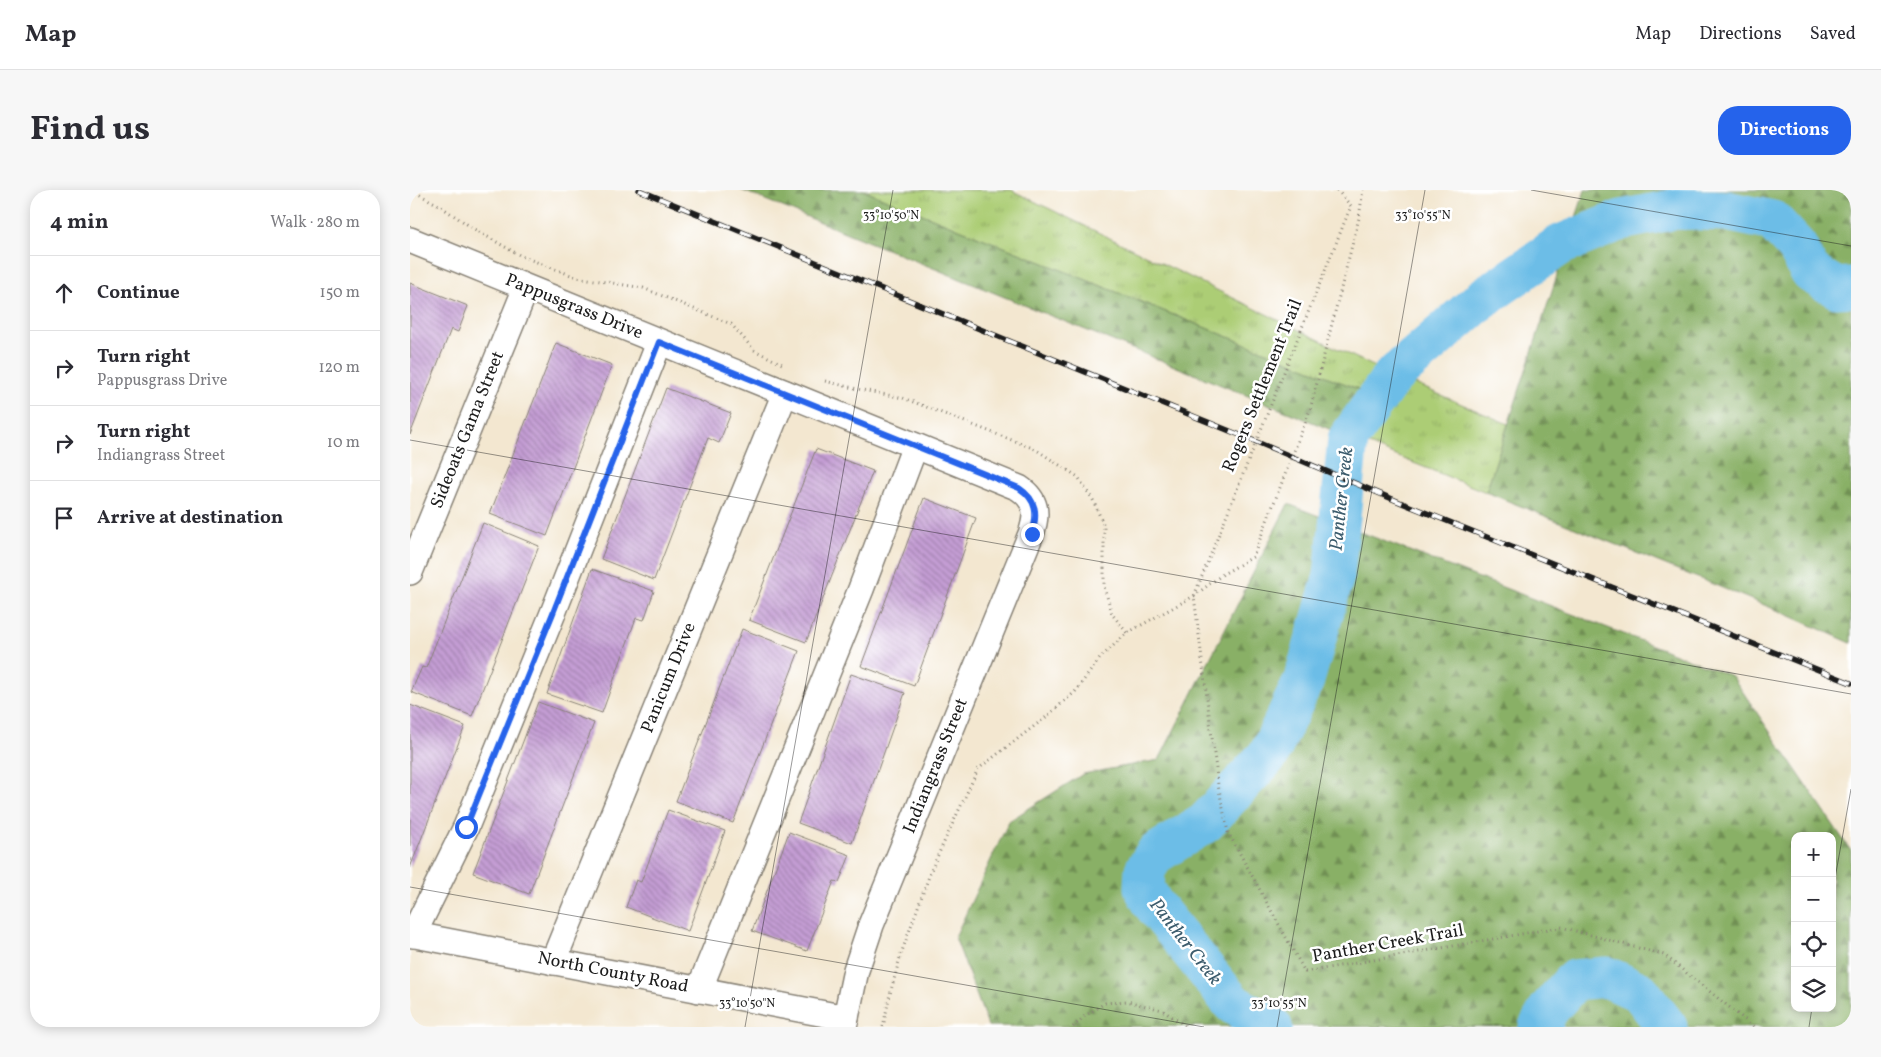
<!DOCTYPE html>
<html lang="en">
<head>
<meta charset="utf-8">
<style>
	:root { --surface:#fff; --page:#f7f7f7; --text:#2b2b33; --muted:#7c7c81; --line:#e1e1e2; --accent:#2563eb }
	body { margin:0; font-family:Vollkorn,serif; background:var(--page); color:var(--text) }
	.controls { position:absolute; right:15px; bottom:15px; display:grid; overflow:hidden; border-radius:10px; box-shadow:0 2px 12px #0003 }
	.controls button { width:45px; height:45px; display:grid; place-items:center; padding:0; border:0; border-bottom:1px solid var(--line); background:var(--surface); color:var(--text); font:25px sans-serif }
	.stop { position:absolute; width:15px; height:15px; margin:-11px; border:4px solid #2563eb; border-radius:50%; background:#fff }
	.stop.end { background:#2563eb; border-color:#fff; box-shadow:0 1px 5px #0008 }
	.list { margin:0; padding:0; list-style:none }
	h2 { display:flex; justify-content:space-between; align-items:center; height:65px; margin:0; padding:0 20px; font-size:21px }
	h2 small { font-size:16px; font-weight:400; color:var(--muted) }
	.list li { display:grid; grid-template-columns:32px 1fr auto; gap:15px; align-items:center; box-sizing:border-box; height:75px; padding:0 20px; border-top:1px solid var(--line) }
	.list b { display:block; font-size:19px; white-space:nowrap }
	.list p { margin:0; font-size:16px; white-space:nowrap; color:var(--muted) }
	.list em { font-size:16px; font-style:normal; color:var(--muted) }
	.icon { flex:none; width:28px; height:28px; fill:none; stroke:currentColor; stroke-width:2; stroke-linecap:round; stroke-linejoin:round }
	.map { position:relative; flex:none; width:1441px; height:837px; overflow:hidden; border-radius:20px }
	header { display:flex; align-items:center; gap:30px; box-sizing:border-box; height:70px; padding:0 25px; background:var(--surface); border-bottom:1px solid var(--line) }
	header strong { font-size:24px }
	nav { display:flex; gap:28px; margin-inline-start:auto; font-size:18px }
	.intro { display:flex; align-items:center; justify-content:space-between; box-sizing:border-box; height:120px; padding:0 30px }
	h1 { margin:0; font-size:35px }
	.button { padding:12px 22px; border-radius:20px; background:var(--accent); color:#fff; font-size:18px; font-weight:700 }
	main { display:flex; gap:30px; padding:0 30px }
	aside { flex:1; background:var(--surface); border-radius:20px; box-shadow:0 2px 12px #0003 }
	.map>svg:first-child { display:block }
	.grass { fill:url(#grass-tufts); stroke:#647448 }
	.forest { fill:url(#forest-firs); stroke:#526641; fill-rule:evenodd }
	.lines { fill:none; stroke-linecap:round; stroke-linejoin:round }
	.river { stroke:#6cbde7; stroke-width:41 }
	.building { fill:url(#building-back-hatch) }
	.minor-casing { stroke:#888276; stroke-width:28 }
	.path { stroke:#888276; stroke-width:3; stroke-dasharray:1 4; stroke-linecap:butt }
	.minor { stroke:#fff; stroke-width:25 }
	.rail-casing { stroke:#1c1c1c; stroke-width:5.5 }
	.rail { stroke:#fff; stroke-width:4; stroke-dasharray:11; stroke-linecap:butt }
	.route { stroke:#2563eb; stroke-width:6 }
	.ticks { fill:none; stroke:#1c1c1c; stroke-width:1; stroke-opacity:0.45 }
	.labels { text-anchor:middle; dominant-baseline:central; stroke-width:5; stroke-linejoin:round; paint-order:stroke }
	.street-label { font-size:18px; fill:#1c1c1c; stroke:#fff }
	.water-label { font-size:19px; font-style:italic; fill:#3c5c6d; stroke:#fff }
	.ticks-label { font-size:12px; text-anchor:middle; fill:#1c1c1c; stroke:#fff; stroke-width:5; stroke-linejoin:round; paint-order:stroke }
</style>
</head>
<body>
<header>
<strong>Map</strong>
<nav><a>Map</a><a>Directions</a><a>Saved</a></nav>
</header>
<div class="intro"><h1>Find us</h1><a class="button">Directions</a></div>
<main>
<aside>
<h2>4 min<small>Walk · 280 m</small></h2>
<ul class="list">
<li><svg class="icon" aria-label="ahead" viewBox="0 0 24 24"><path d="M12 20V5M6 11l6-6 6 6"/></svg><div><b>Continue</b></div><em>150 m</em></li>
<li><svg class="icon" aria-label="right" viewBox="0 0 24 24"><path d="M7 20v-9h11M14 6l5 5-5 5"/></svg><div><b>Turn right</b><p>Pappusgrass Drive</p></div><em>120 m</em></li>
<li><svg class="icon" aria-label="right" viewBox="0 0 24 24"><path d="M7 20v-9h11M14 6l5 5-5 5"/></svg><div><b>Turn right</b><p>Indiangrass Street</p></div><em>10 m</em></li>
<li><svg class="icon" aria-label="arrive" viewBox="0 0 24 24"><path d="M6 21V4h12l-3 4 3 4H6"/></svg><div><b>Arrive at destination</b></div></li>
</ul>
</aside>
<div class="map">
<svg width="1441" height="837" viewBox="0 0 1441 837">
	<defs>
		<pattern id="grass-tufts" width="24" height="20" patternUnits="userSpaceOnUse" patternTransform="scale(1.25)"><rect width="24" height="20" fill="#accd75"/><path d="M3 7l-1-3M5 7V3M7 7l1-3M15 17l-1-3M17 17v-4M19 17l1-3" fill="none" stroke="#93af65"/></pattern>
		<pattern id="forest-firs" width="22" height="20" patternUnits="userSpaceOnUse" patternTransform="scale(1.25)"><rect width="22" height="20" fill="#89b066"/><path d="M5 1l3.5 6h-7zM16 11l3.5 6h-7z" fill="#6f8e53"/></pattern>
		<pattern id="building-back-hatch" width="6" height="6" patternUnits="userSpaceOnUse" patternTransform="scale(1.25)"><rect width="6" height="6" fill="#c49dd4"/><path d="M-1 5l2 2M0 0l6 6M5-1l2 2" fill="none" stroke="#9e7fab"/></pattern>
	</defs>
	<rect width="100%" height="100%" fill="#fff"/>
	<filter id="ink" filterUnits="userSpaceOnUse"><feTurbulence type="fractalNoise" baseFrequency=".02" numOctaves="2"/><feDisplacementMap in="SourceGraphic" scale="10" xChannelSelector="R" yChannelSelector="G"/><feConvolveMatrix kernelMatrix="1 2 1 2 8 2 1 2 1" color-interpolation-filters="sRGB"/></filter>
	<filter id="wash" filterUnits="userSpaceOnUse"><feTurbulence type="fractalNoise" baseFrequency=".0096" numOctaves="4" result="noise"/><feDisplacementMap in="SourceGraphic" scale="20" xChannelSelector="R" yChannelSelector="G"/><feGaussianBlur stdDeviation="1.12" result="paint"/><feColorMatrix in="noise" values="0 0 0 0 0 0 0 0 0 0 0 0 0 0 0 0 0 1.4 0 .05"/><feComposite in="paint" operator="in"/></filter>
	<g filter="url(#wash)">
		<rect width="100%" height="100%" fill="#f3e7d0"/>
		<path class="grass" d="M452,0H601L961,175L1098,234L1076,302L934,245L953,201Z"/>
		<g class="forest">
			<path d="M331,0H452L953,201L934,245Z"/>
			<path d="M1175,0H1441V453L1369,421L1076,302Z"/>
			<path d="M878,314L1322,486L1441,661V837L578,836L545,747L599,631L673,584L749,570ZM1385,646H1422V818H1385Z"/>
		</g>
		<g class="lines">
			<g class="river">
				<path d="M862,837L823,814L743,714L734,698L735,680L745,664L795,633L859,564L894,490L924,386L938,249L982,187L1073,108L1150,55L1211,30L1266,19L1316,21L1363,31L1387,57L1401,83L1427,98L1441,97"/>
				<path d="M1129,837L1139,819L1164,790L1197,787L1230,802L1257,837"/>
			</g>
		</g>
		<g id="blocks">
			<g class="building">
				<path d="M0,93L58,116L48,142L41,139L0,245Z"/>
				<path d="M146,153L202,175L137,346L80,324Z"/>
				<path d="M256,198L321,223L309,253L298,248L244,390L191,369Z"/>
				<path d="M406,259L463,281L396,452L339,430Z"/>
				<path d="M514,308L566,328L504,496L451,476Z"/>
				<path d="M73,333L129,356L62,526L1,502L12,477L16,478Z"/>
				<path d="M182,379L244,401L234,430L226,428L192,523L137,504Z"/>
				<path d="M332,439L389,461L323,633L266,611Z"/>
				<path d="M441,484L495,503L442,653L388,633Z"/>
				<path d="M128,512L184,533L119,704L63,683Z"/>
				<path d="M0,515L55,536L0,678Z"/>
				<path d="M258,620L315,641L278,741L216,717L226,690L231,692Z"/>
				<path d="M379,642L440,665L429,692L424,691L397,761L342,741Z"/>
			</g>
		</g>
	</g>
	<g filter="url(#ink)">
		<use href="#blocks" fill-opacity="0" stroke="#888276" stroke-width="1"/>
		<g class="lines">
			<g class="minor-casing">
				<g id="minor">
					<path d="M0,50L609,298C627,310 628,324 621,344L461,735L446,780L434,837"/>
					<path d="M0,382L116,98"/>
					<path d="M0,744L436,828"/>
					<path d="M3,745L56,637L143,423L249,153"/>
					<path d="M143,772L375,203"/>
					<path d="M289,800L451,399L505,256"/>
				</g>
			</g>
			<g class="path">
				<path d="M1,0L27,14L64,39L111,66L166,87L233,98L321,134L344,160L372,174"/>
				<path d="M927,0L941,16L784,406L808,595L818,642L895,782L1151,737L1254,765L1344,837"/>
				<path d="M415,191L447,199L493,208L625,259L668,287L683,310L694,336V396L702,424L717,443"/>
				<path d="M473,837L480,804L491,764L522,678L568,579L635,528L665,502L691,467L717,443L784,406L813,384L843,367L900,220L949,28L953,0"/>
				<path d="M663,837L675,826L695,813L717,811L752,820L777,837"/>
			</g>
			<use href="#minor" class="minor"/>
			<g class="rail-casing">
				<path id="rail" d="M229,0L842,250L992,313L1441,493"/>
			</g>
			<use href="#rail" class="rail"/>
		</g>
	</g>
	<g class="lines" filter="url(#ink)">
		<path class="route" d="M56,637L143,423L249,152L609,298C627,310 628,324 622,344"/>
	</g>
	<path class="ticks" d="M1121,0L1441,56M0,250L1441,504M0,697L794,837M1422,705L1441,599M335,837L483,0M867,837L1015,0M1399,837L1402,818"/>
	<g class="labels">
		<g class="street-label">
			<text transform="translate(164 117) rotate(22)">Pappusgrass Drive</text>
			<text transform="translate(853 196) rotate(-68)">Rogers Settlement Trail</text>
			<text transform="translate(58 240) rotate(-68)">Sideoats Gama Street</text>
			<text transform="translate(259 488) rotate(-68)">Panicum Drive</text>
			<text transform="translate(526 576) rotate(-68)">Indiangrass Street</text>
			<text transform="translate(978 754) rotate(-10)">Panther Creek Trail</text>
			<text transform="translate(203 783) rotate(11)">North County Road</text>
		</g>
		<g class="water-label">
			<text transform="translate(932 309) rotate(-84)">Panther Creek</text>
			<text transform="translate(775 752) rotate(52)">Panther Creek</text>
		</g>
	</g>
	<g class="ticks-label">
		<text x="481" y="29">33°10'50"N</text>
		<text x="1013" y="29">33°10'55"N</text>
		<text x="337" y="817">33°10'50"N</text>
		<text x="869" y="817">33°10'55"N</text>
	</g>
</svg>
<div class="controls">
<button>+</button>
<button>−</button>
<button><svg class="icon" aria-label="locate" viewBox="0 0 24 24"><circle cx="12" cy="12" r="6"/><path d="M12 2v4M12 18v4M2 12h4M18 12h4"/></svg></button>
<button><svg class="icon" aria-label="layers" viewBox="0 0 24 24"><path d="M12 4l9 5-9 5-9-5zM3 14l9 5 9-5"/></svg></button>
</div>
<div class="stop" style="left:56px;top:637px"></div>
<div class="stop end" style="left:622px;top:344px"></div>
</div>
</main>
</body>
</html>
